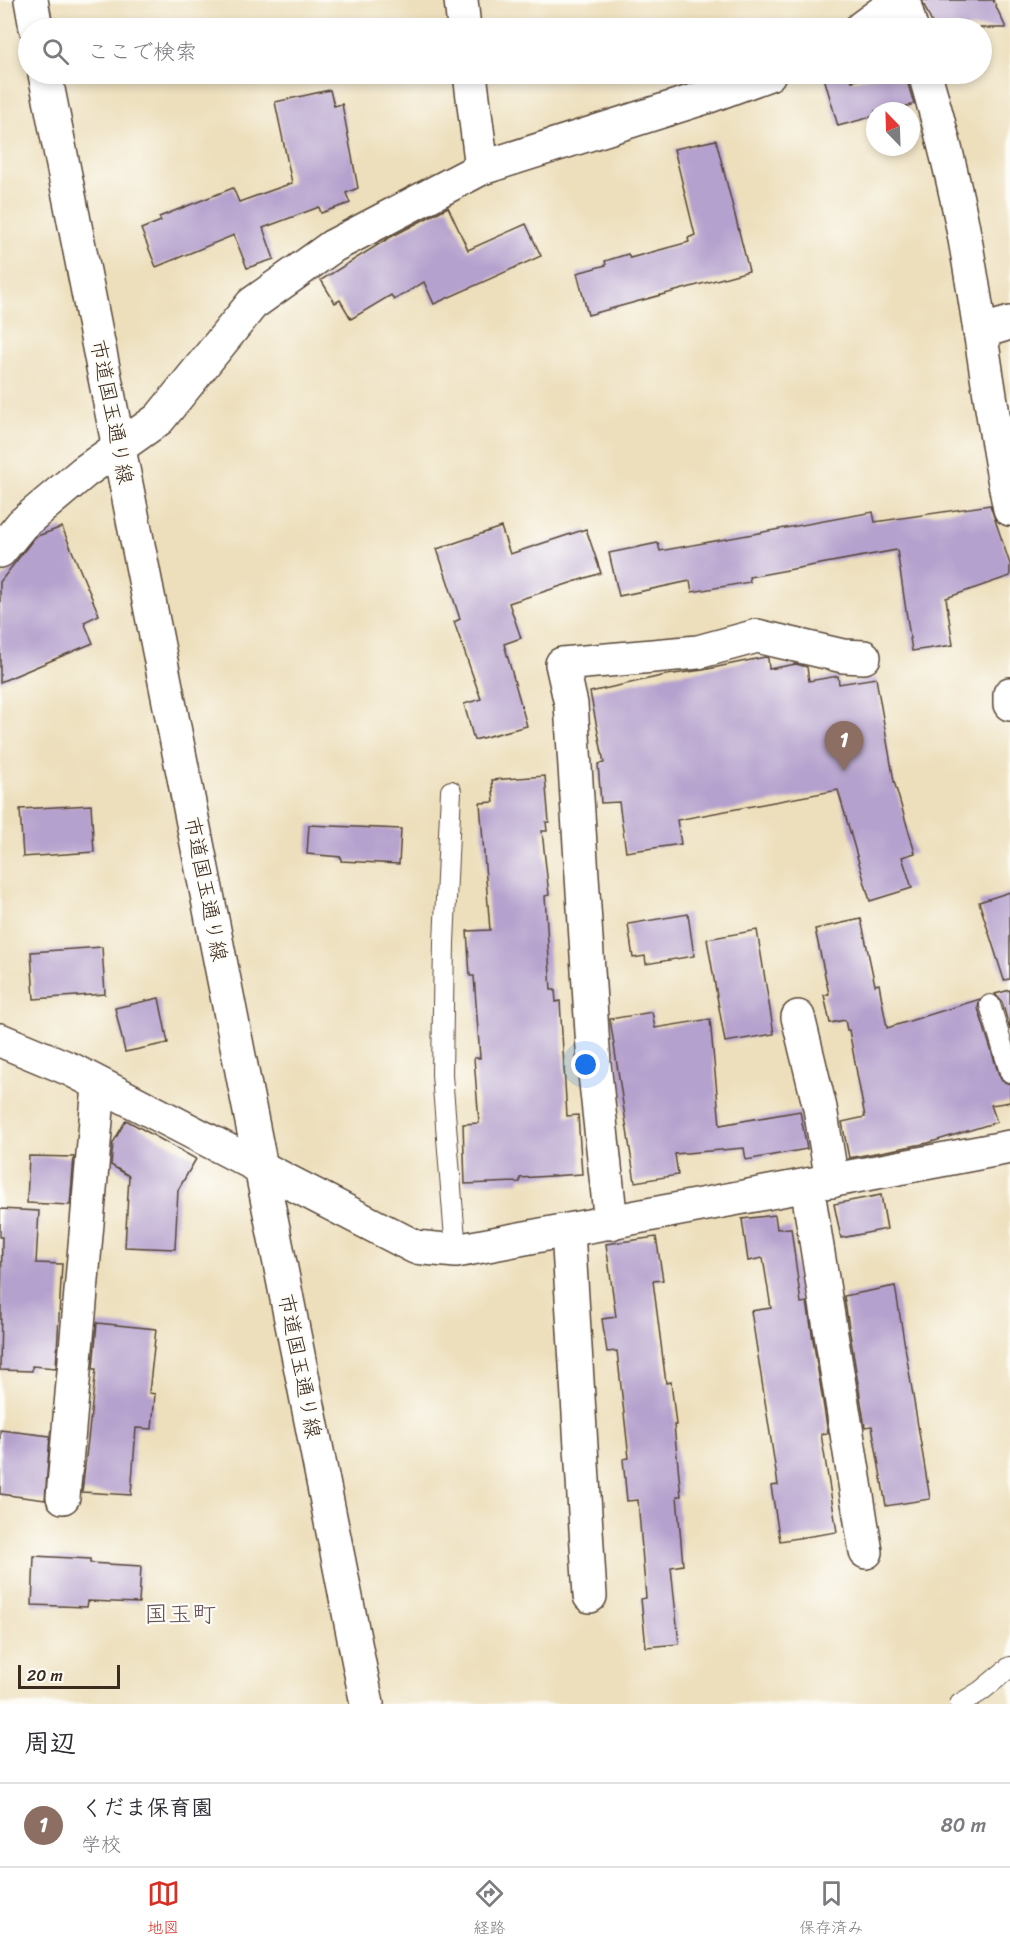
<!DOCTYPE html>
<html lang="ja">
<head>
<meta charset="utf-8">
<style>
	:root { --surface:#fff; --page:#f2f2f3; --text:#2b2b33; --muted:#7c7c81; --line:#e1e1e2; --accent:#d93025 }
	body { margin:0; font-family:Sriracha,"Klee One",sans-serif; background:var(--page); color:var(--text) }
	.compass { position:absolute; left:866px; top:102px; width:54px; height:54px; border-radius:50%; background:var(--surface); box-shadow:0 3px 9px #0003; rotate:337deg }
	.scale { position:absolute; left:18px; bottom:15px; width:102px; box-sizing:border-box; padding-left:6px; border:3px solid #3b2a1e; border-top:0; font-size:16px; line-height:21px; white-space:nowrap; color:#3b2a1e; -webkit-text-stroke:4px #fdfcf7; paint-order:stroke }
	.you { position:absolute; left:586px; top:1065px; width:21px; height:21px; margin:-15px; border:4px solid #fff; border-radius:50%; background:#1a73e8; box-shadow:0 0 0 9px #1a73e833 }
	.badge { display:grid; place-items:center; width:39px; height:39px; border-radius:50%; background:var(--accent); color:#fff; font-size:20px; font-weight:700 }
	.pin { position:absolute; translate:-50% -50px; filter:drop-shadow(0 2px 3px #0008) }
	.pin::after { content:''; position:absolute; top:32px; width:21px; height:18px; background:inherit; clip-path:polygon(0 0,100% 0,50% 100%) }
	.list { margin:0; padding:0; list-style:none }
	h2 { display:flex; justify-content:space-between; align-items:center; height:78px; margin:0; padding:0 24px; font-size:26px }
	h2 small { font-size:20px; font-weight:400; color:var(--muted) }
	.list li { display:grid; grid-template-columns:39px 1fr auto; gap:18px; align-items:center; box-sizing:border-box; height:84px; padding:0 24px; border-top:2px solid var(--line) }
	.list b { display:block; font-size:22px; white-space:nowrap }
	.list p { margin:0; font-size:20px; white-space:nowrap; color:var(--muted) }
	.list em { font-size:20px; font-style:normal; color:var(--muted) }
	.icon { flex:none; width:33px; height:33px; fill:none; stroke:currentColor; stroke-width:2; stroke-linecap:round; stroke-linejoin:round }
	.map { position:relative; flex:none; width:1010px; height:1704px; overflow:hidden }
	.search { position:absolute; background:var(--surface); box-shadow:0 3px 9px #0003; left:18px; right:18px; top:18px; height:66px; display:flex; align-items:center; gap:15px; box-sizing:border-box; padding:0 21px; border-radius:33px; color:var(--muted); font-size:22px }
	.sheet { height:162px; background:var(--surface) }
	nav { display:flex; justify-content:space-around; align-items:center; box-sizing:border-box; height:84px; border-top:2px solid var(--line); background:var(--surface); font-size:16px; color:var(--muted) }
	nav a { display:grid; justify-items:center; gap:3px }
	nav .on { color:var(--accent) }
	.map>svg:first-child { display:block }
	.building { fill:#b5a1cd }
	.lines { fill:none; stroke-linecap:round; stroke-linejoin:round }
	.service-casing { stroke:#564536; stroke-width:22 }
	.minor-casing { stroke:#564536; stroke-width:36 }
	.tertiary-casing { stroke:#564536; stroke-width:36 }
	.service { stroke:#fff; stroke-width:20 }
	.minor { stroke:#fff; stroke-width:33 }
	.tertiary { stroke:#fff; stroke-width:33 }
	.labels { text-anchor:middle; dominant-baseline:central; stroke-width:4.5; stroke-linejoin:round; paint-order:stroke }
	.street-label { font-size:21px; fill:#3b2a1e; stroke:#fdfcf7 }
	.quarter-label { font-size:24px; fill:#66545b; stroke:#fdfcf7 }
</style>
</head>
<body>
<div class="map">
<svg width="1010" height="1704" viewBox="0 0 1010 1704">
	<rect width="100%" height="100%" fill="#fdfcf7"/>
	<filter id="ink" filterUnits="userSpaceOnUse"><feTurbulence type="fractalNoise" baseFrequency=".0167" numOctaves="2"/><feDisplacementMap in="SourceGraphic" scale="12" xChannelSelector="R" yChannelSelector="G"/><feConvolveMatrix kernelMatrix="1 2 1 2 8 2 1 2 1" color-interpolation-filters="sRGB"/></filter>
	<filter id="wash" filterUnits="userSpaceOnUse"><feTurbulence type="fractalNoise" baseFrequency=".008" numOctaves="4" result="noise"/><feDisplacementMap in="SourceGraphic" scale="24" xChannelSelector="R" yChannelSelector="G"/><feGaussianBlur stdDeviation="1.35" result="paint"/><feColorMatrix in="noise" values="0 0 0 0 0 0 0 0 0 0 0 0 0 0 0 0 0 1.4 0 .05"/><feComposite in="paint" operator="in"/></filter>
	<g filter="url(#wash)">
		<rect width="100%" height="100%" fill="#eddfbc"/>
		<g id="blocks">
			<g class="building">
				<path d="M922,0H993L1006,28H934Z"/>
				<path d="M823,74H850L852,81L879,74H905L914,104L891,111H875V116L838,126Z"/>
				<path d="M330,90L334,106L342,104L358,188L346,193L350,203L321,213L319,207L263,228L274,259L247,268L234,235L156,267L141,229L161,221L159,217L233,188L239,202L292,183L275,102Z"/>
				<path d="M716,140L749,271L588,315L577,273L606,265L605,261L628,254L630,258L689,242L688,238L695,235L674,149Z"/>
				<path d="M448,207L468,250L526,224L541,256L434,304L424,282L394,300L391,295L351,319L340,300L335,303L321,280L389,238Z"/>
				<path d="M990,505L1010,564V576L946,598L953,645L912,651L897,550L749,577L750,582L692,592L690,581L619,596L609,553L658,543L660,551L873,512L875,522Z"/>
				<path d="M62,527L99,615L84,622L93,643L0,682V582L35,537Z"/>
				<path d="M501,527L510,554L586,529L601,573L509,603L521,638L504,644L527,726L474,740L464,704L481,699L454,622L460,619L437,549Z"/>
				<path d="M765,657L768,658L769,669L796,664L807,667L809,681L838,676L839,684L876,678L894,781L915,853L902,857L912,888L870,901L838,790L677,820L681,844L626,852L619,802L601,803L598,764L604,763L590,692L666,675L703,670Z"/>
				<path d="M545,776L549,822H546L547,831H542L549,895L545,896L551,990H555L556,1002L560,1001L567,1116L578,1115L582,1174L520,1178V1182L465,1184L463,1124L479,1123L474,1058H480L474,976H470L467,931L490,930L480,803L494,802L492,780Z"/>
				<path d="M91,805L94,852L23,857L20,809Z"/>
				<path d="M309,825L401,829L399,864L341,861V857L307,854Z"/>
				<path d="M1010,892V979L1004,980L979,902Z"/>
				<path d="M688,914L694,956L646,964L645,956L633,958L628,924Z"/>
				<path d="M861,919L875,985L879,984L887,1028L980,999L978,1008L999,1075L1002,1081L1010,1084V1102L991,1105L997,1122L928,1143L849,1158L842,1122L865,1117L849,1030H847L845,1020L830,1023L824,995L829,994L815,929Z"/>
				<path d="M757,930L774,1034L725,1042L707,939Z"/>
				<path d="M102,947L105,994L34,999L31,952Z"/>
				<path d="M1010,990V1030L1002,1002L995,994Z"/>
				<path d="M159,998L168,1043L125,1052L115,1008Z"/>
				<path d="M652,1012L655,1028L710,1019L720,1125L800,1111L807,1149L746,1160L744,1148L675,1154L678,1175L635,1182L610,1019Z"/>
				<path d="M126,1120L196,1159L178,1190L175,1249L125,1247L129,1176L111,1165L113,1143Z"/>
				<path d="M29,1156L74,1157L70,1205L27,1203Z"/>
				<path d="M881,1195L887,1229L841,1238L834,1204Z"/>
				<path d="M0,1209L39,1211L36,1263L62,1264L56,1368L32,1366V1371L0,1370L2,1237H0Z"/>
				<path d="M775,1215L777,1229L791,1228L801,1303L807,1302L828,1433L821,1434L837,1532L780,1541L771,1486L778,1485L751,1311L771,1308L763,1258L748,1261L742,1219Z"/>
				<path d="M656,1237L663,1280L653,1281L666,1383L671,1382L676,1425H674L681,1496H677L683,1565L671,1567L679,1644L646,1647L641,1599L646,1598L638,1500L627,1501L623,1459L629,1458L617,1351L607,1352L602,1319L616,1317L606,1244Z"/>
				<path d="M895,1286L930,1499L886,1506L872,1426L865,1427L844,1296Z"/>
				<path d="M97,1323L156,1329L149,1393L155,1394L152,1429L136,1428L131,1495L82,1492L96,1369H93Z"/>
				<path d="M0,1430L50,1436L45,1500L0,1494Z"/>
				<path d="M34,1556L90,1559V1563L141,1566L139,1603L88,1601L87,1607L32,1605Z"/>
			</g>
		</g>
	</g>
	<g filter="url(#ink)">
		<use href="#blocks" fill-opacity="0" stroke="#564536" stroke-width="1.5"/>
		<g class="lines">
			<g class="service-casing">
				<g id="service">
					<path d="M451,791L444,942L442,1075L456,1251"/>
					<path d="M990,1005L1010,1072"/>
					<path d="M960,1704L981,1691L1010,1667"/>
				</g>
			</g>
			<g class="minor-casing">
				<g id="minor">
					<path d="M461,0L464,28"/>
					<path d="M903,0L911,28"/>
					<path d="M861,28L899,0"/>
					<path d="M470,74L482,168"/>
					<path d="M925,74C940,126 954,179 964,234C981,325 991,418 1010,509"/>
					<path d="M980,332L1010,323"/>
					<path d="M0,551L22,524L84,472L159,419L252,304L333,246L482,168L709,96L769,74"/>
					<path d="M1010,694V704"/>
					<path d="M798,1017L820,1108L832,1181"/>
					<path d="M0,1040L72,1070L415,1247L456,1251L1010,1147"/>
					<path d="M807,1185L866,1552"/>
					<path d="M611,1223L594,1064L571,704L562,664L698,652L757,636L843,656L864,657"/>
					<path d="M568,1231L590,1596"/>
					<path d="M63,1497L99,1086"/>
				</g>
			</g>
			<g class="tertiary-casing">
				<g id="tertiary">
					<path d="M31,0L36,28"/>
					<path d="M45,74L367,1704"/>
				</g>
			</g>
			<use href="#service" class="service"/>
			<use href="#minor" class="minor"/>
			<use href="#tertiary" class="tertiary"/>
		</g>
	</g>
	<g class="labels">
		<g class="street-label">
			<text transform="translate(112 412) rotate(79)">市道国玉通り線</text>
			<text transform="translate(206 889) rotate(79)">市道国玉通り線</text>
			<text transform="translate(300 1366) rotate(79)">市道国玉通り線</text>
		</g>
		<g class="quarter-label">
			<text x="180" y="1614">国玉町</text>
		</g>
	</g>
</svg>
<svg class="compass" viewBox="-18 -18 36 36"><path d="M0-13l5 13h-10z" fill="#e53935"/><path d="M0 13l5-13h-10z" fill="#7c7c81"/></svg>
<div class="scale">20 m</div>
<div class="you"></div>
<div class="pin badge" style="left:844px;top:771px;background:#8d6e63">1</div>
<div class="search"><svg class="icon" aria-label="search" viewBox="0 0 24 24"><circle cx="10" cy="10" r="6"/><path d="M15 15l6 6"/></svg>ここで検索</div>
</div>
<section class="sheet">
<h2>周辺<small></small></h2>
<ul class="list">
<li><span class="badge" style="background:#8d6e63">1</span><div><b>くだま保育園</b><p>学校</p></div><em>80 m</em></li>
</ul>
</section>
<nav>
<a class="on"><svg class="icon" aria-label="map" viewBox="0 0 24 24"><path d="M3 6l6-2 6 2 6-2v14l-6 2-6-2-6 2zM9 4v14M15 6v14"/></svg>地図</a>
<a><svg class="icon" aria-label="directions" viewBox="0 0 24 24"><path d="M12 3l9 9-9 9-9-9zM9 14v-3h6M13 9l2 2-2 2"/></svg>経路</a>
<a><svg class="icon" aria-label="saved" viewBox="0 0 24 24"><path d="M7 4h10v16l-5-4-5 4z"/></svg>保存済み</a>
</nav>
</body>
</html>
